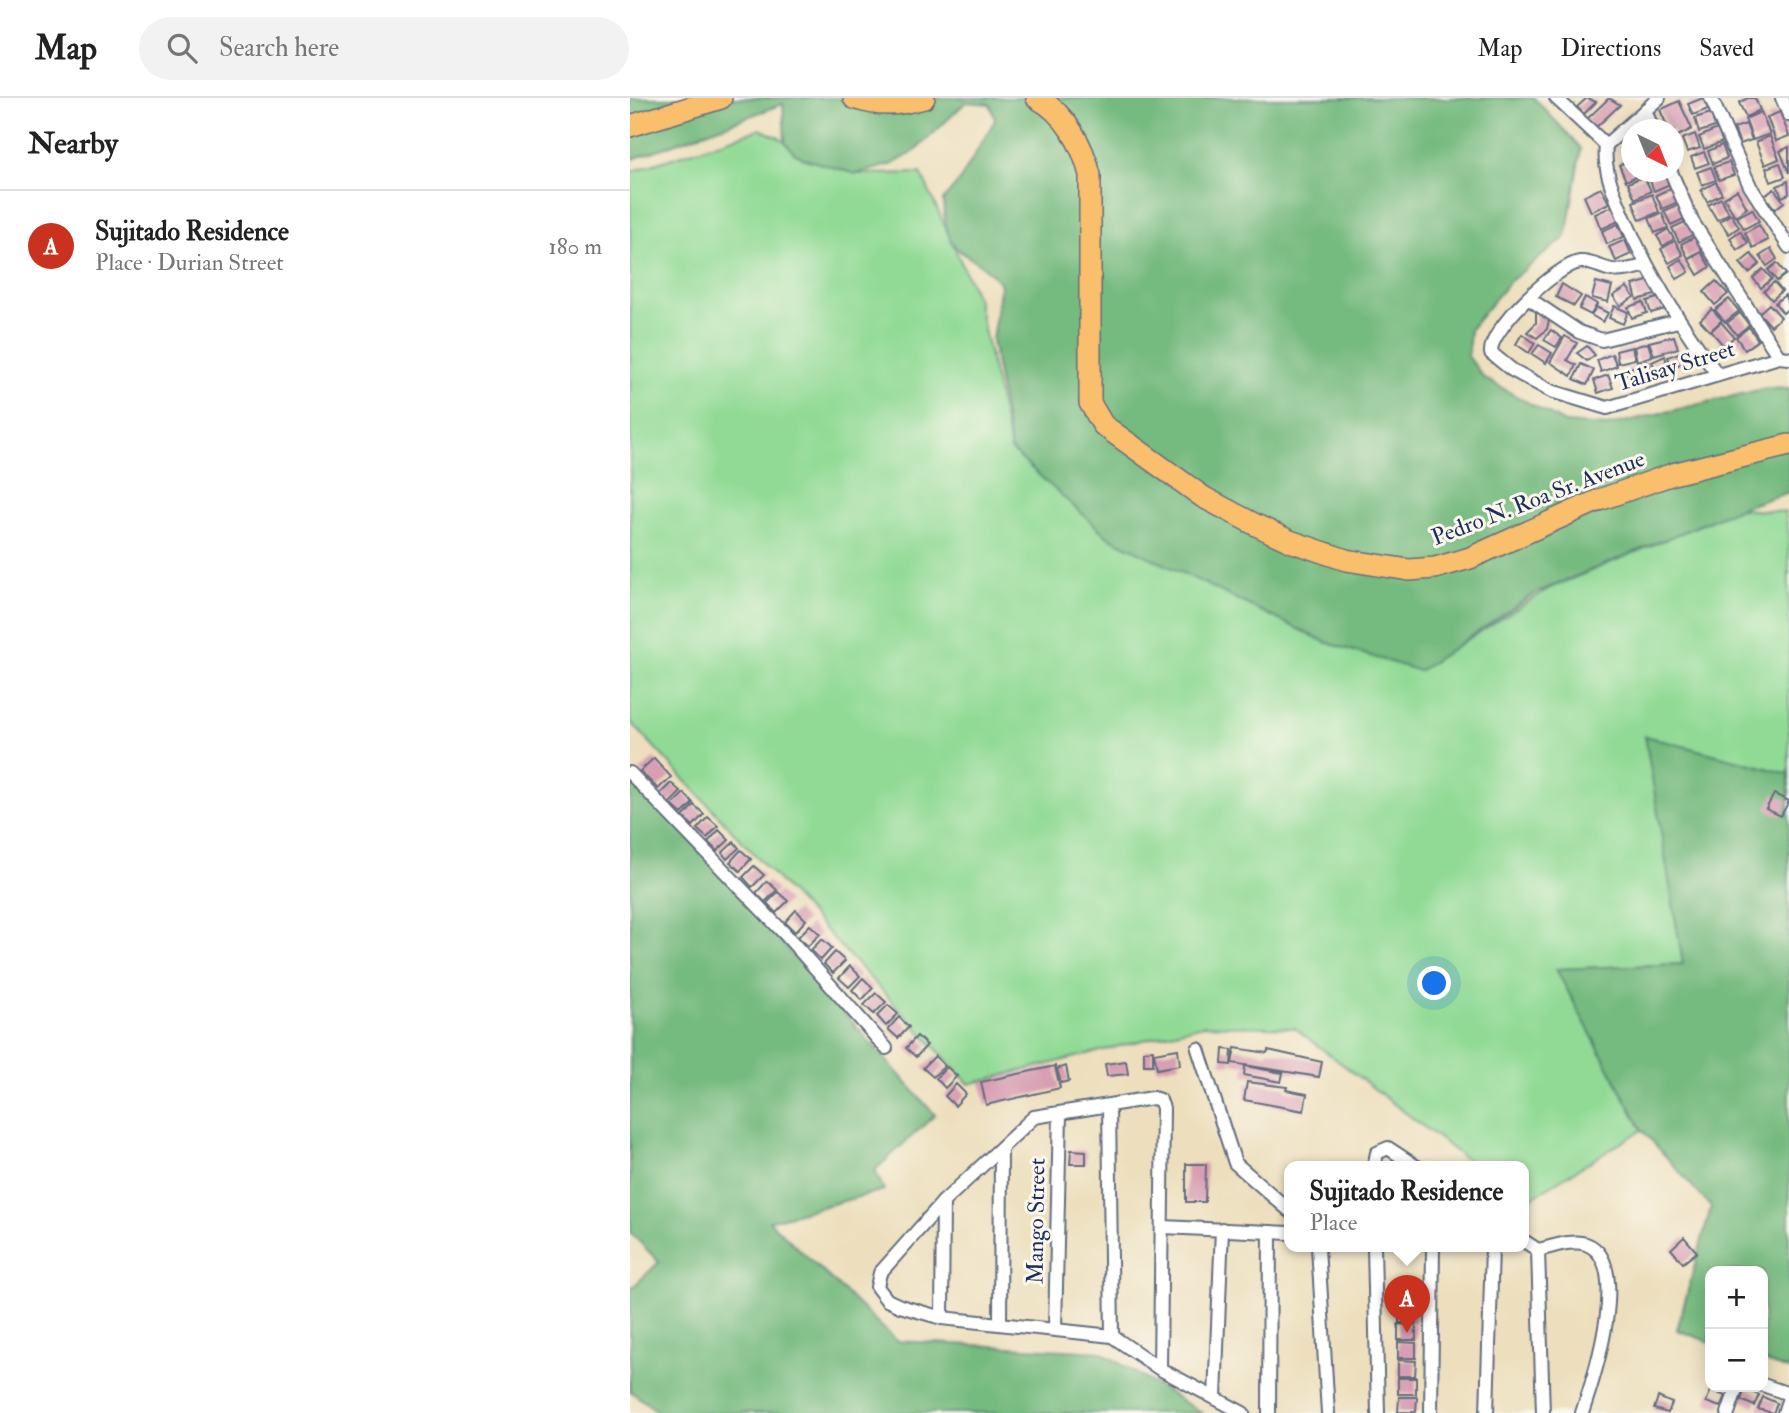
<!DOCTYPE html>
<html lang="en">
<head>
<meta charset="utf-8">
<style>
	:root { --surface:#fff; --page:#f2f2f2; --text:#222; --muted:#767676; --line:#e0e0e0; --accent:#c8321e }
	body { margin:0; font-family:"IM FELL Double Pica",serif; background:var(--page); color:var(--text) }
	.controls { position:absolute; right:21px; bottom:21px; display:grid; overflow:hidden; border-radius:14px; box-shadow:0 4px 18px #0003 }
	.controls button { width:63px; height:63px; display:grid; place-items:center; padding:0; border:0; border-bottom:2px solid var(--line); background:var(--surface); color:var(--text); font:35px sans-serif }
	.compass { position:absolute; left:991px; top:21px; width:63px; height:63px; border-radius:50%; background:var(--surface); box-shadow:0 4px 18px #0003; rotate:137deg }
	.you { position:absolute; left:805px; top:886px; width:24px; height:24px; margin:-18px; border:5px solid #fff; border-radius:50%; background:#1a73e8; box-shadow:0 0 0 10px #1a73e833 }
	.badge { display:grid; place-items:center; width:46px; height:46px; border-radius:50%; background:var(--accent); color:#fff; font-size:23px; font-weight:700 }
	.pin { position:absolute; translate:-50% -58px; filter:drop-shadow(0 2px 4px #0008) }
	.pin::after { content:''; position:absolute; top:37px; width:24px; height:21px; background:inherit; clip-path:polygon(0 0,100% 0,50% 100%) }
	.popup { position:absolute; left:654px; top:1063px; width:245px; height:91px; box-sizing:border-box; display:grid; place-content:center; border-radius:14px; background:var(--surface); filter:drop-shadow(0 2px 5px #0005); font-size:23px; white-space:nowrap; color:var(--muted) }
	.popup b { font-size:26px; color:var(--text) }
	.popup::after { content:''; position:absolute; left:50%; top:100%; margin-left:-14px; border:14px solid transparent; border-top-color:var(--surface) }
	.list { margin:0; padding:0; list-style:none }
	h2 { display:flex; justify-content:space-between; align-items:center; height:91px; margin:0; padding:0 28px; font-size:30px }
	h2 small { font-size:23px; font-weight:400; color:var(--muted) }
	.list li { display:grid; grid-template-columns:46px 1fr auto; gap:21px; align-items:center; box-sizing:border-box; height:112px; padding:0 28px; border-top:2px solid var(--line) }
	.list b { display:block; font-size:26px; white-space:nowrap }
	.list p { margin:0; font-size:23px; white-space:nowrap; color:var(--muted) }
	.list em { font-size:23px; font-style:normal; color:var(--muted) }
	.icon { flex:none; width:38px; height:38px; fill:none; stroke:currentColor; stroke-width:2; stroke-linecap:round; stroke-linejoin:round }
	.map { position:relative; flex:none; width:1159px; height:1315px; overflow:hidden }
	header { display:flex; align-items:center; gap:42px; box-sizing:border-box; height:98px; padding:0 35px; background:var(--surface); border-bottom:2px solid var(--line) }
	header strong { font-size:33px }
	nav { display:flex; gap:38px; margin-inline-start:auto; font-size:24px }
	.search { width:490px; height:63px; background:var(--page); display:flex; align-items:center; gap:18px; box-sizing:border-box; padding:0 24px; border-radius:38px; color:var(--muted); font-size:26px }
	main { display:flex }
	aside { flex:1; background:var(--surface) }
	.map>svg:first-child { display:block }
	.green { fill:#91da95; stroke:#56847a; stroke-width:2 }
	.forest { fill:#74ba7e; stroke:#48746e; stroke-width:2 }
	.building { fill:#d89eb3 }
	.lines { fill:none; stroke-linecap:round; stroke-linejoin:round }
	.minor-casing { stroke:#646d7f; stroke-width:16 }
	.primary-casing { stroke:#646d7f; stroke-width:24 }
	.minor { stroke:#fff; stroke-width:12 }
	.primary { stroke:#f9bf6d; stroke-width:21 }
	.labels { text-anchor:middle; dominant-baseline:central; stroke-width:6; stroke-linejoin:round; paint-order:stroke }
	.street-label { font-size:23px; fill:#1b2f5e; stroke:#fbf7ec }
</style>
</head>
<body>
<header>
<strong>Map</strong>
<div class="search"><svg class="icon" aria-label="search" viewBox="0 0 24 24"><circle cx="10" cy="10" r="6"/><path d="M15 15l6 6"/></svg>Search here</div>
<nav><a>Map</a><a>Directions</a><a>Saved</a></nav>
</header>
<main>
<aside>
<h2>Nearby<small></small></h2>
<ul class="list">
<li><span class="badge">A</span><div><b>Sujitado Residence</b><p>Place · Durian Street</p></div><em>180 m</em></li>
</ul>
</aside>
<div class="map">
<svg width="1159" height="1315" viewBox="0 0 1159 1315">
	<rect width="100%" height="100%" fill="#fbf7ec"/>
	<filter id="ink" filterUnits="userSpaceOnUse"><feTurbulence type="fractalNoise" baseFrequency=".0143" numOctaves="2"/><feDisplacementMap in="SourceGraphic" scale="14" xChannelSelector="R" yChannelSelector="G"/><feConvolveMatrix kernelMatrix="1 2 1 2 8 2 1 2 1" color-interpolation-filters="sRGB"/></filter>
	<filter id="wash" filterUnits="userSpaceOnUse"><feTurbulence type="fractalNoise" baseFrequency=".00686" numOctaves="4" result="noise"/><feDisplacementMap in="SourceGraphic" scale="28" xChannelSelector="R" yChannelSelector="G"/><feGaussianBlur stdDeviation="1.57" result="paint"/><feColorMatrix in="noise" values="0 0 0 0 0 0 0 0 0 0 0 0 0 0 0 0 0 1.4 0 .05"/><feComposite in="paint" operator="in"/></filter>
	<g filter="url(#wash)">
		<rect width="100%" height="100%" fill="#eddfbd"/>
		<path class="green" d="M130,31L226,76L291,75L347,200L381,352L695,544L789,572L920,490L1108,411L1155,414L1159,438V676L1016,639L1053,866L927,871L1012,1032L894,1104V1069H846L665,930L573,927L339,986L0,623V74Z"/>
		<g class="forest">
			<path d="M0,0H904L951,50L936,139L879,184L840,231L838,258L854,280L935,325L977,328L1137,290L1159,291V394L1108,411L906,495L789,573L695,544L478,439L381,352L362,242L371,186C337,145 317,169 313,102L330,82L365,22L360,6L336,4L285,53L263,66L226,76L175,61L164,55L155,44L153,6L0,62Z"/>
			<path d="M1015,638L1159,676V1272L1133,1263V1173H1080V1244L1047,1232L1081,1109L1012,1032L926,871L1053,866Z"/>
			<path d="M0,674L305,1017L245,1072L254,1092L139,1123L267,1243L471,1254L572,1315H30L0,1293V1192L29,1164L0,1134Z"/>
		</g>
		<g id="blocks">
			<g class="building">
				<path d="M957,0L966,4L954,16L947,9Z"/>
				<path d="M979,0L990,7L963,32L955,23Z"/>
				<path d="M1073,0L1078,11L1063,17L1058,6Z"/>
				<path d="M1118,0H1125L1130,12L1116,19L1109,5Z"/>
				<path d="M1049,3L1062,31L1044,40V32H1039L1030,12Z"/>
				<path d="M1131,14L1140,36L1123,42L1115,21Z"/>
				<path d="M1150,14L1159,38L1146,43L1137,19Z"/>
				<path d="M1081,15L1085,29L1069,34L1065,20Z"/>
				<path d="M1116,26L1122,42L1110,46L1104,30Z"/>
				<path d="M1087,31L1093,44L1074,51L1069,39Z"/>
				<path d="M1065,36L1070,50L1057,54L1052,41Z"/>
				<path d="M1140,38L1149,61L1135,67L1126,44Z"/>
				<path d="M1092,47L1097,60L1083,66L1078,53Z"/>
				<path d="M1159,49V75L1150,53Z"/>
				<path d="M1074,54L1079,65L1065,70L1061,59Z"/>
				<path d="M1002,61V74H1030L1018,78L1016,74L996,83L989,67Z"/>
				<path d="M1099,64L1104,77L1089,82L1084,69Z"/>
				<path d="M1150,65L1155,79L1141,84L1136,70Z"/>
				<path d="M1081,69L1086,82L1072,87L1067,74Z"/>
				<path d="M1035,74L1040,86L1024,93L1019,80Z"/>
				<path d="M1014,78L1021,93L1005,101L998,85Z"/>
				<path d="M1158,83L1159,96L1152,99L1147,88Z"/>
				<path d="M1086,84L1092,96L1077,104L1071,92Z"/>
				<path d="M971,90L979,105L961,114L954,98Z"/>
				<path d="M1041,90L1048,104L1032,111L1026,97Z"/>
				<path d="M1144,91L1154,104L1145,111L1135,98Z"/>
				<path d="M1107,92L1117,110L1105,118L1094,100Z"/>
				<path d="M1022,96L1029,114L1010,122L1003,104Z"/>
				<path d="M1091,100L1099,115L1087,122L1078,107Z"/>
				<path d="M1049,106L1056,120L1041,127L1034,113Z"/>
				<path d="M983,108L989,123L971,131L965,116Z"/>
				<path d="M1122,111L1129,123L1114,131L1107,119Z"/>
				<path d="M1032,115L1038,130L1025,135L1019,120Z"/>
				<path d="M1101,116L1109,129L1099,136L1090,123Z"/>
				<path d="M1057,123L1064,136L1049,144L1042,130Z"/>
				<path d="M988,126L994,139L977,146L972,133Z"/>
				<path d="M1129,127L1138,142L1123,150L1115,135Z"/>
				<path d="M1038,131L1044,141L1033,148L1027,138Z"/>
				<path d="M1110,133L1118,145L1107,152L1100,140Z"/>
				<path d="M1064,139L1072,152L1058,160L1051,146Z"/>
				<path d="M995,142L1001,156L986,163L979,149Z"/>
				<path d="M1045,143L1053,157L1039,165L1031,151Z"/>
				<path d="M1141,151L1147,161L1137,168L1130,158Z"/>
				<path d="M1071,154L1080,169L1068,177L1059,162Z"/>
				<path d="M1121,156L1130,166L1119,175L1110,165Z"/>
				<path d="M1051,161L1059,174L1047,181L1040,168Z"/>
				<path d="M1147,165L1156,176L1147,183L1138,172Z"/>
				<path d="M1133,171L1142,181L1131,190L1123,180Z"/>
				<path d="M1021,182L1025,197L1007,202L1003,187Z"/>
				<path d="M1086,183L1098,196L1085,207L1074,194Z"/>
				<path d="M966,184L982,188L978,204L962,200Z"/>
				<path d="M1144,184L1152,193L1142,202L1134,193Z"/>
				<path d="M932,186L951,198L944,208L926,199Z"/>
				<path d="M997,189L1004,199L990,208L983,198Z"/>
				<path d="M1155,197L1159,210L1153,215L1145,205Z"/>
				<path d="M955,199L967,206L961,217L949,211Z"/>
				<path d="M1031,199L1035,211L1021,215L1017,203Z"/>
				<path d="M1099,201L1109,213L1095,224L1085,212Z"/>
				<path d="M1013,204L1017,215L1002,220L998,209Z"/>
				<path d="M1139,206L1151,219L1141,228L1129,215Z"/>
				<path d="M984,208L998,214L993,226L979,220Z"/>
				<path d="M966,209L978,215L973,224L961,217Z"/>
				<path d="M906,211L919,222L917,231L907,240L897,234L906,225Z"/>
				<path d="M1082,211L1092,222L1080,233L1070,222Z"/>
				<path d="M1110,215L1119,227L1107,237L1097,225Z"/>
				<path d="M1091,224L1104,239L1094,248L1081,233Z"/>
				<path d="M1119,229L1128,242L1115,252L1106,239Z"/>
				<path d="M921,232L932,240L926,249L914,242Z"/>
				<path d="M892,236L905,245L899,255L886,246Z"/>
				<path d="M935,238L947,245L937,262L946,267L941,278L920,264Z"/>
				<path d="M1044,238L1048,250L1024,257L1019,244Z"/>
				<path d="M1018,245L1022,258L1007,263L1004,249Z"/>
				<path d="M909,247L922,255L916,265L902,256Z"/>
				<path d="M957,248L965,257L957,263L947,255Z"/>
				<path d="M1002,249L1005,261L988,265L986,253Z"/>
				<path d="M1051,254L1056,264L1042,269L1038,259Z"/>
				<path d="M982,256L987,268L971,274L967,262Z"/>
				<path d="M1035,258L1038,269L1025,271L1022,264Z"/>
				<path d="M1018,263L1022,273L999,282L995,272Z"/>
				<path d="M951,266L964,272L957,287L944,281Z"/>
				<path d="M978,277L983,290L968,295L964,282Z"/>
				<path d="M24,660L41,679L28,691L10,673Z"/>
				<path d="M41,685L51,694L39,706L30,696Z"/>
				<path d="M54,695L63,705L52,716L42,707Z"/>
				<path d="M1144,696L1159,703L1151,718L1136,711Z"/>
				<path d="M64,707L74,716L63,728L53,719Z"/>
				<path d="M78,719L88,728L77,740L67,731Z"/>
				<path d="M89,732L99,742L87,753L78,744Z"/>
				<path d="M104,744L109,750L97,761L92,755Z"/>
				<path d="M111,752L121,761L110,773L100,764Z"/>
				<path d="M124,768L134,777L122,789L113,779Z"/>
				<path d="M137,783L147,792L135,804L126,795Z"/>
				<path d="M148,794L158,803L146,815L137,805Z"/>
				<path d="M166,812L176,822L165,834L155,824Z"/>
				<path d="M180,827L190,836L178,848L168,839Z"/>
				<path d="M192,841L202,850L191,862L181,852Z"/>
				<path d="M205,854L215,863L203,875L194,866Z"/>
				<path d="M220,868L230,878L219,889L209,880Z"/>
				<path d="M233,880L243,890L232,902L222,892Z"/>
				<path d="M246,895L256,904L244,916L234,907Z"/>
				<path d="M258,907L268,916L256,928L247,918Z"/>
				<path d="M269,919L279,929L268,940L258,931Z"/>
				<path d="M287,938L297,947L286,959L276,950Z"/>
				<path d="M605,950L637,955L638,952L692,964L689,979L602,965Z"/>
				<path d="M548,951L550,967L527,971L524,955Z"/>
				<path d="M593,951L602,952L601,967L592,966Z"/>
				<path d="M523,952V967H514V953Z"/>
				<path d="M305,958L315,968L303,979L293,970Z"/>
				<path d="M496,963L498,976L477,978L475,966Z"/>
				<path d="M425,968L430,990L356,1007L351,984Z"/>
				<path d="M436,968L439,983L431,985L427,971Z"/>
				<path d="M615,968L653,975L651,984L614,977Z"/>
				<path d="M317,969L327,978L315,990L306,980Z"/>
				<path d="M617,984L657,989L656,992L677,996L674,1013L614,1002Z"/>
				<path d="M326,986L336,996L325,1008L315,998Z"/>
				<path d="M441,1052L456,1053V1066H440Z"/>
				<path d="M556,1066H576L575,1104H556Z"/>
				<path d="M1054,1139L1067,1154L1053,1165L1041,1151Z"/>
				<path d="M769,1209H787L786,1225H769Z"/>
				<path d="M768,1226L786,1227V1242H768Z"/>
				<path d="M768,1244L786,1245V1260H768Z"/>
				<path d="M768,1262L786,1263L785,1278H768Z"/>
				<rect x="768" y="1280" width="18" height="16"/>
				<path d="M1115,1291L1129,1297L1124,1308L1111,1302Z"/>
				<path d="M1081,1292L1095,1298L1090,1309L1076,1304Z"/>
				<path d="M769,1299H787L786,1314H768Z"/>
				<path d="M1028,1299L1042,1305L1038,1315L1024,1311Z"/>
				<path d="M1133,1299L1147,1305L1143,1315L1128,1311Z"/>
			</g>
		</g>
	</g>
	<g filter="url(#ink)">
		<use href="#blocks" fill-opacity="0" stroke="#646d7f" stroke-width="2"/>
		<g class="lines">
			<g class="minor-casing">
				<g id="minor">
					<path d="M926,0L976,47"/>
					<path d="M1081,0L1120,88L1159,149"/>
					<path d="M1152,0L1159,17"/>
					<path d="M1015,12L1023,32"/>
					<path d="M976,47C973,73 984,95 994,119C1019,177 1050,227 1088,277"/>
					<path d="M976,47L1029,0"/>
					<path d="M1041,74L1062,123L1149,259"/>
					<path d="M1015,168C1004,170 993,174 982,172C971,170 961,163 950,164C927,167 858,232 861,255L882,272L921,293L977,310L1149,259L1159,260"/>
					<path d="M898,200L949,234L972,242L1048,223"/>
					<path d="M0,675L155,836L256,950"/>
					<path d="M568,951L605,1065L660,1113"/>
					<path d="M479,1008L482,1238"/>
					<path d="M744,1069L747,1055L758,1050L787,1069"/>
					<path d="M533,1129L660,1135"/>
					<path d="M894,1143L908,1152C923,1149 941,1141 956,1146C1003,1163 963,1283 952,1315"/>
					<path d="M688,1149L698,1315"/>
					<path d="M744,1149L748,1315"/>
					<path d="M908,1152L913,1315"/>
					<path d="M312,1220L313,1104"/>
					<path d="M370,1226L371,1052"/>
					<path d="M425,1231L430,1016"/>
					<path d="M530,1271L533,1010L530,1002L523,1000L404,1019L313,1104L250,1175L247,1189L257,1202L270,1208L312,1220L482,1238L530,1271L613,1315"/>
					<path d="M1133,1287L1159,1296"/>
					<path d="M585,1299L592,1131"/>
					<path d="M639,1315L640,1134"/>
					<path d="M801,1315L803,1149"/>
					<path d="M857,1315L862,1149"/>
					<path d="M1098,1315L1107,1289"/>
					<path d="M1154,1315L1159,1300"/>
				</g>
			</g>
			<g class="primary-casing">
				<g id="primary">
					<path d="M224,0C250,9 268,7 294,0"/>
					<path d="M407,0C435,15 453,47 460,77V305L473,327L573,399L626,427L660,443L716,462L779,472L805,470L840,460L969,402L1043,376L1159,347"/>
					<path d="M0,28L91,0"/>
				</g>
			</g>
			<use href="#minor" class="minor"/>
			<use href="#primary" class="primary"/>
		</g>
	</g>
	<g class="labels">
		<g class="street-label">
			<text transform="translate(1045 268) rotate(-17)">Talisay Street</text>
			<text transform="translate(908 400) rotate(-21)">Pedro N. Roa Sr. Avenue</text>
			<text transform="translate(406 1123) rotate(-89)">Mango Street</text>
		</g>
	</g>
</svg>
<div class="controls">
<button>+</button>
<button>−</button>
</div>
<svg class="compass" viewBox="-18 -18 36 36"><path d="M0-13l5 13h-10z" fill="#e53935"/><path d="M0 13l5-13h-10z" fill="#767676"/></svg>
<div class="you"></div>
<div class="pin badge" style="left:777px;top:1235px">A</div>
<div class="popup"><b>Sujitado Residence</b>Place</div>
</div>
</main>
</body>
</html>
